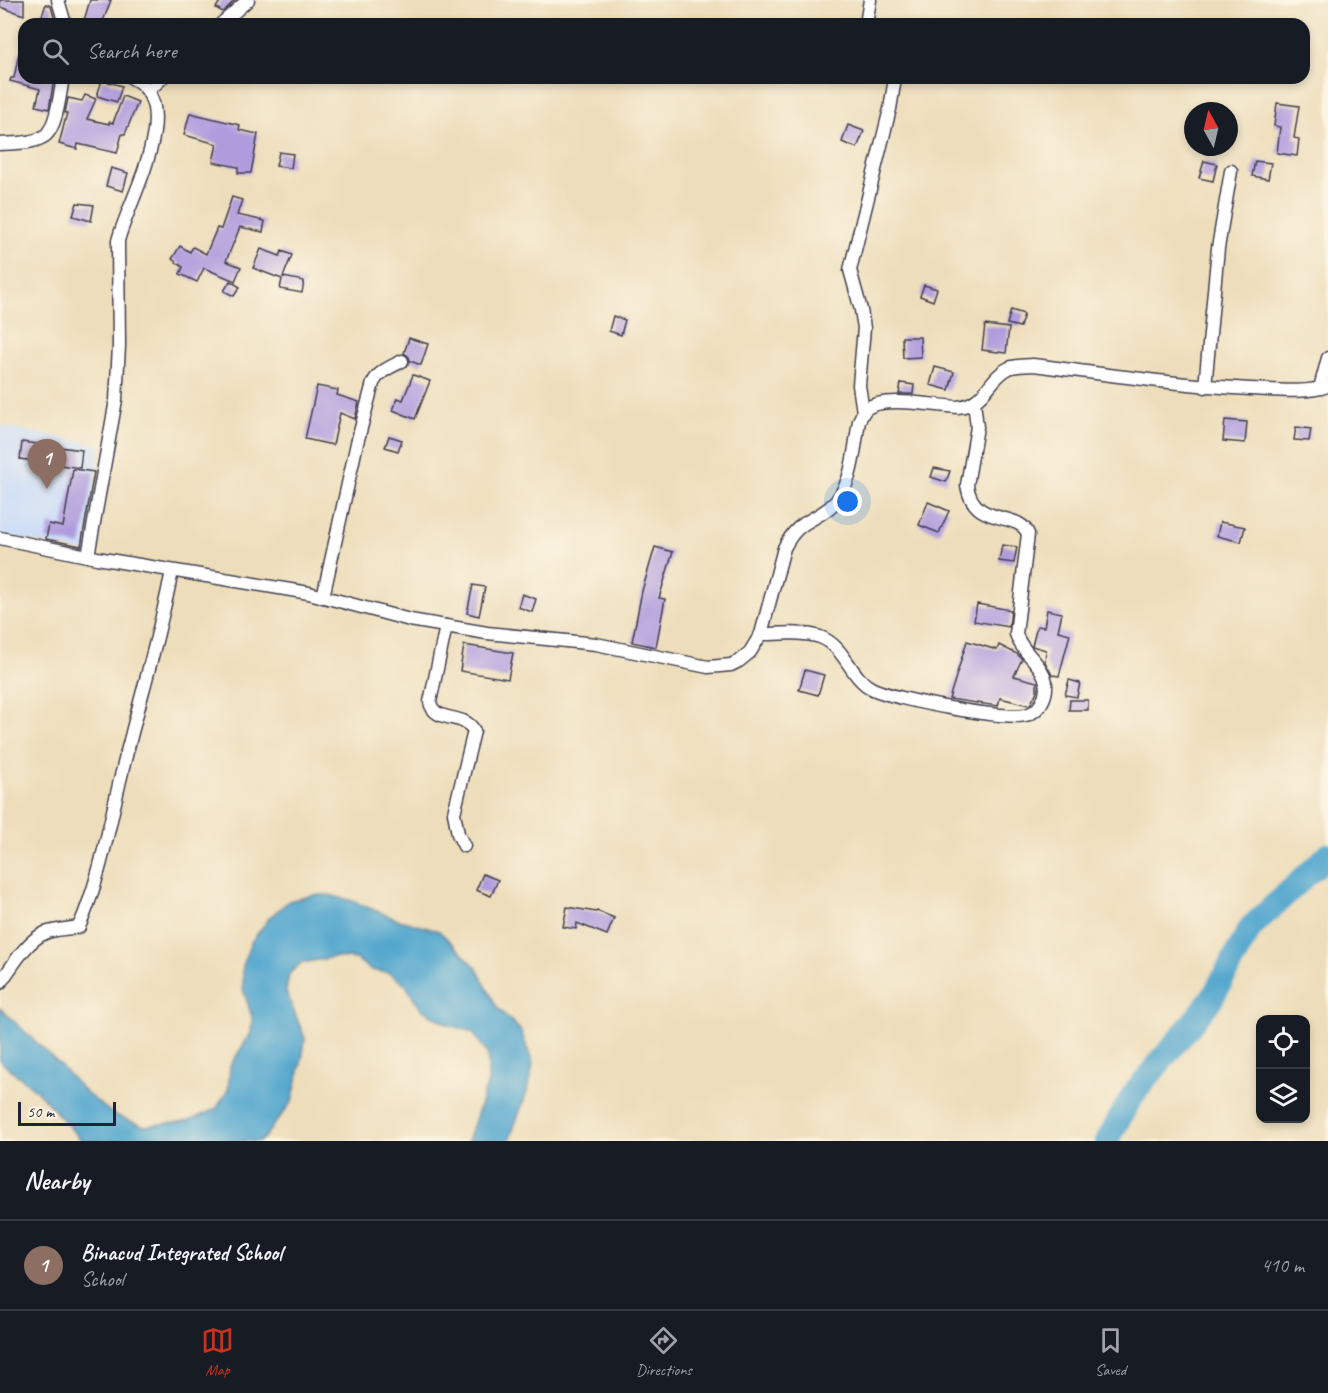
<!DOCTYPE html>
<html lang="en">
<head>
<meta charset="utf-8">
<style>
	:root { --surface:#171b24; --page:#20242c; --text:#f1f3f6; --muted:#9ea1a6; --line:#363941; --accent:#c8321e }
	body { margin:0; font-family:Caveat,sans-serif; background:var(--page); color:var(--text) }
	.controls { position:absolute; right:18px; bottom:18px; display:grid; overflow:hidden; border-radius:12px; box-shadow:0 3px 9px #0003 }
	.controls button { width:54px; height:54px; display:grid; place-items:center; padding:0; border:0; border-bottom:2px solid var(--line); background:var(--surface); color:var(--text); font:30px sans-serif }
	.compass { position:absolute; left:1184px; top:102px; width:54px; height:54px; border-radius:50%; background:var(--surface); box-shadow:0 3px 9px #0003; rotate:352deg }
	.scale { position:absolute; left:18px; bottom:15px; width:98px; box-sizing:border-box; padding-left:6px; border:3px solid #22223b; border-top:0; font-size:16px; line-height:21px; white-space:nowrap; color:#22223b; -webkit-text-stroke:4px #fcf5e5; paint-order:stroke }
	.you { position:absolute; left:848px; top:502px; width:21px; height:21px; margin:-15px; border:4px solid #fff; border-radius:50%; background:#1a73e8; box-shadow:0 0 0 9px #1a73e833 }
	.badge { display:grid; place-items:center; width:39px; height:39px; border-radius:50%; background:var(--accent); color:#fff; font-size:20px; font-weight:700 }
	.pin { position:absolute; translate:-50% -50px; filter:drop-shadow(0 2px 3px #0008) }
	.pin::after { content:''; position:absolute; top:32px; width:21px; height:18px; background:inherit; clip-path:polygon(0 0,100% 0,50% 100%) }
	.list { margin:0; padding:0; list-style:none }
	h2 { display:flex; justify-content:space-between; align-items:center; height:78px; margin:0; padding:0 24px; font-size:26px }
	h2 small { font-size:20px; font-weight:400; color:var(--muted) }
	.list li { display:grid; grid-template-columns:39px 1fr auto; gap:18px; align-items:center; box-sizing:border-box; height:90px; padding:0 24px; border-top:2px solid var(--line) }
	.list b { display:block; font-size:22px; white-space:nowrap }
	.list p { margin:0; font-size:20px; white-space:nowrap; color:var(--muted) }
	.list em { font-size:20px; font-style:normal; color:var(--muted) }
	.icon { flex:none; width:33px; height:33px; fill:none; stroke:currentColor; stroke-width:2; stroke-linecap:round; stroke-linejoin:round }
	.map { position:relative; flex:none; width:1328px; height:1141px; overflow:hidden }
	.search { position:absolute; background:var(--surface); box-shadow:0 3px 9px #0003; left:18px; right:18px; top:18px; height:66px; display:flex; align-items:center; gap:15px; box-sizing:border-box; padding:0 21px; border-radius:18px; color:var(--muted); font-size:22px }
	.sheet { height:168px; background:var(--surface) }
	nav { display:flex; justify-content:space-around; align-items:center; box-sizing:border-box; height:84px; border-top:2px solid var(--line); background:var(--surface); font-size:16px; color:var(--muted) }
	nav a { display:grid; justify-items:center; gap:3px }
	nav .on { color:var(--accent) }
	.map>svg:first-child { display:block }
	.built { fill:#c9dcf9 }
	.water { fill:#51a6cd; stroke:#3a6484; stroke-width:1.5 }
	.lines { fill:none; stroke-linecap:round; stroke-linejoin:round }
	.river { stroke:#51a6cd; stroke-width:24 }
	.building { fill:#b09cdd }
	.minor-casing { stroke:#403e4e; stroke-width:15 }
	.minor { stroke:#fff; stroke-width:12 }
</style>
</head>
<body>
<div class="map">
<svg width="1328" height="1141" viewBox="0 0 1328 1141">
	<rect width="100%" height="100%" fill="#fcf5e5"/>
	<filter id="ink" filterUnits="userSpaceOnUse"><feTurbulence type="fractalNoise" baseFrequency=".0167" numOctaves="2"/><feDisplacementMap in="SourceGraphic" scale="12" xChannelSelector="R" yChannelSelector="G"/><feConvolveMatrix kernelMatrix="1 2 1 2 8 2 1 2 1" color-interpolation-filters="sRGB"/></filter>
	<filter id="wash" filterUnits="userSpaceOnUse"><feTurbulence type="fractalNoise" baseFrequency=".008" numOctaves="4" result="noise"/><feDisplacementMap in="SourceGraphic" scale="24" xChannelSelector="R" yChannelSelector="G"/><feGaussianBlur stdDeviation="1.35" result="paint"/><feColorMatrix in="noise" values="0 0 0 0 0 0 0 0 0 0 0 0 0 0 0 0 0 1.4 0 .05"/><feComposite in="paint" operator="in"/></filter>
	<g filter="url(#wash)">
		<rect width="100%" height="100%" fill="#edddba"/>
		<path class="built" d="M0,426L100,445L85,552L0,534Z"/>
		<path class="water" d="M314,895H329L350,900L396,919L439,931L476,967L497,1007L521,1031L533,1064L529,1086L509,1141H468L488,1082V1055L473,1032L449,1025L421,1009L405,984L389,973L371,970L356,959L335,957L301,963L289,974L286,992L305,1038L303,1054L292,1102L263,1139L259,1141H82L38,1092L0,1061V1008L58,1063L86,1093L113,1114L143,1126L188,1121L216,1109L228,1090L230,1066L251,1033L252,1017L243,989V963L251,942L270,917L289,901Z"/>
		<g class="lines">
			<path class="river" d="M1107,1141L1132,1096L1211,1000L1251,927L1328,855"/>
		</g>
		<g id="blocks">
			<g class="building">
				<path d="M0,0H24V15L0,7Z"/>
				<path d="M90,0H111L102,24H83Z"/>
				<path d="M221,0H235L223,12L216,8Z"/>
				<path d="M46,4L51,6L54,17L51,24H39Z"/>
				<path d="M19,53H24V78L54,79L49,109L36,106L40,89L10,81L11,78H14Z"/>
				<path d="M102,80L122,86L117,102L97,96Z"/>
				<path d="M85,95L96,99L87,119L109,124V122L113,123L123,96L138,102L125,134H122L117,153L78,144L77,149L59,144L67,113H65L68,98L82,101Z"/>
				<path d="M1277,103L1299,106L1294,138L1299,139L1297,156L1277,153L1280,127L1274,126Z"/>
				<path d="M190,113L240,125L239,130L258,134L251,173H238V167L213,162L217,144L184,135Z"/>
				<path d="M848,125L864,131L857,148L842,142Z"/>
				<path d="M279,152L293,154L291,168L276,166Z"/>
				<path d="M1204,161L1217,164L1213,181L1199,178Z"/>
				<path d="M1255,161L1271,163L1268,179L1252,176Z"/>
				<path d="M111,168L128,173L123,191L106,186Z"/>
				<path d="M232,197L242,200L237,215L265,221L263,232L240,227L226,261L241,267L235,281L204,268L197,282L180,274L183,267L172,259L180,246L190,252L193,247L206,254L217,228L221,229Z"/>
				<path d="M77,203L94,205L91,221L73,216Z"/>
				<path d="M261,249L280,256L282,251L292,255L283,277L304,281L302,293L280,289L282,279L253,268Z"/>
				<path d="M230,281L240,287L234,296L224,291Z"/>
				<path d="M924,285L937,289L933,301L920,296Z"/>
				<path d="M1011,310L1024,314L1020,327L1007,324Z"/>
				<path d="M613,316L625,320L621,335L609,331Z"/>
				<path d="M985,325L1009,328L1006,353L982,350Z"/>
				<path d="M902,337H920L921,357L903,358Z"/>
				<path d="M409,338L428,344L421,365L410,361L409,357L404,353Z"/>
				<path d="M935,367L954,372L949,390L930,385Z"/>
				<path d="M413,375L430,381L415,419L393,410L398,398L403,400Z"/>
				<path d="M901,383L914,385L913,394H899Z"/>
				<path d="M317,386L338,390L337,395L359,402L355,419L340,413L333,445L305,439Z"/>
				<path d="M1225,420L1247,422L1245,443L1223,441Z"/>
				<path d="M1296,427L1311,429L1309,441L1294,440Z"/>
				<path d="M389,436L402,440L398,451L385,447Z"/>
				<path d="M22,442L82,450L80,468L20,459Z"/>
				<path d="M934,468L950,471L946,482L931,477Z"/>
				<path d="M73,469L94,472L81,546L46,539L49,524L63,527Z"/>
				<path d="M928,502L949,511L939,533L919,525Z"/>
				<path d="M1220,522L1245,527L1241,542L1217,536Z"/>
				<path d="M1002,545L1017,547L1014,563L999,561Z"/>
				<path d="M655,547L673,552L659,598L665,599L656,647L632,642L642,591Z"/>
				<path d="M473,585L485,587L479,616L467,613Z"/>
				<path d="M522,594L536,599L532,612L518,607Z"/>
				<path d="M977,604L1011,610L1009,627L974,621Z"/>
				<path d="M1047,610L1062,613L1058,631L1070,634L1059,676L1052,675L1045,662L1046,650L1032,646L1037,626L1044,627Z"/>
				<path d="M967,641L997,650L999,645L1017,654L1022,659L1014,676L1037,682V691L1031,703L1028,705L1000,698L998,706L949,699Z"/>
				<path d="M464,645L513,653L508,679L460,671Z"/>
				<path d="M805,670L824,675L818,695L799,690Z"/>
				<path d="M1069,680L1080,683L1077,697L1065,695Z"/>
				<path d="M1070,700H1088V710H1069Z"/>
				<path d="M483,874L498,880L491,896L476,890Z"/>
				<path d="M567,907L596,912L597,911L614,918L607,935L577,923L576,929L563,927Z"/>
			</g>
		</g>
	</g>
	<g filter="url(#ink)">
		<use href="#blocks" fill-opacity="0" stroke="#403e4e" stroke-width="1.5"/>
		<g class="lines">
			<g class="minor-casing">
				<g id="minor">
					<path d="M58,0L65,24"/>
					<path d="M221,24L248,0"/>
					<path d="M866,24L870,0"/>
					<path d="M149,90L162,78"/>
					<path d="M0,144C13,143 32,144 43,137C57,130 60,92 63,78"/>
					<path d="M1205,387L1218,248L1231,171"/>
					<path d="M1320,388L1328,358"/>
					<path d="M863,412L859,385L864,328L861,310L850,270L890,109L895,78"/>
					<path d="M0,538L97,558L309,593L410,620L487,633L596,644L708,667L731,665L739,661L750,652L761,634L784,548C798,521 808,524 829,508C853,490 854,449 859,421C861,417 862,413 866,409C883,395 936,406 958,407C986,404 988,378 1009,368C1017,365 1025,366 1033,365C1105,374 1177,385 1250,389C1275,390 1304,394 1328,386"/>
					<path d="M88,556L116,400L119,346L118,241C127,203 187,103 132,78"/>
					<path d="M323,597L357,443L373,383C379,371 391,367 402,361"/>
					<path d="M446,626L430,702C434,724 465,712 474,731L454,813L458,834L464,846"/>
					<path d="M761,634C779,634 802,631 820,637C845,646 850,677 871,688C891,699 1010,722 1029,714C1040,710 1047,696 1046,684C1045,665 1021,653 1016,634L1028,534C1019,510 973,528 967,485L977,427L974,402"/>
					<path d="M0,983C12,967 26,941 45,933C55,929 69,929 79,927C101,877 110,820 123,768C139,702 159,638 172,571"/>
				</g>
			</g>
			<use href="#minor" class="minor"/>
		</g>
	</g>
</svg>
<div class="controls">
<button><svg class="icon" aria-label="locate" viewBox="0 0 24 24"><circle cx="12" cy="12" r="6"/><path d="M12 2v4M12 18v4M2 12h4M18 12h4"/></svg></button>
<button><svg class="icon" aria-label="layers" viewBox="0 0 24 24"><path d="M12 4l9 5-9 5-9-5zM3 14l9 5 9-5"/></svg></button>
</div>
<svg class="compass" viewBox="-18 -18 36 36"><path d="M0-13l5 13h-10z" fill="#e53935"/><path d="M0 13l5-13h-10z" fill="#9ea1a6"/></svg>
<div class="scale">50 m</div>
<div class="you"></div>
<div class="pin badge" style="left:47px;top:489px;background:#8d6e63">1</div>
<div class="search"><svg class="icon" aria-label="search" viewBox="0 0 24 24"><circle cx="10" cy="10" r="6"/><path d="M15 15l6 6"/></svg>Search here</div>
</div>
<section class="sheet">
<h2>Nearby<small></small></h2>
<ul class="list">
<li><span class="badge" style="background:#8d6e63">1</span><div><b>Binacud Integrated School</b><p>School</p></div><em>410 m</em></li>
</ul>
</section>
<nav>
<a class="on"><svg class="icon" aria-label="map" viewBox="0 0 24 24"><path d="M3 6l6-2 6 2 6-2v14l-6 2-6-2-6 2zM9 4v14M15 6v14"/></svg>Map</a>
<a><svg class="icon" aria-label="directions" viewBox="0 0 24 24"><path d="M12 3l9 9-9 9-9-9zM9 14v-3h6M13 9l2 2-2 2"/></svg>Directions</a>
<a><svg class="icon" aria-label="saved" viewBox="0 0 24 24"><path d="M7 4h10v16l-5-4-5 4z"/></svg>Saved</a>
</nav>
</body>
</html>
